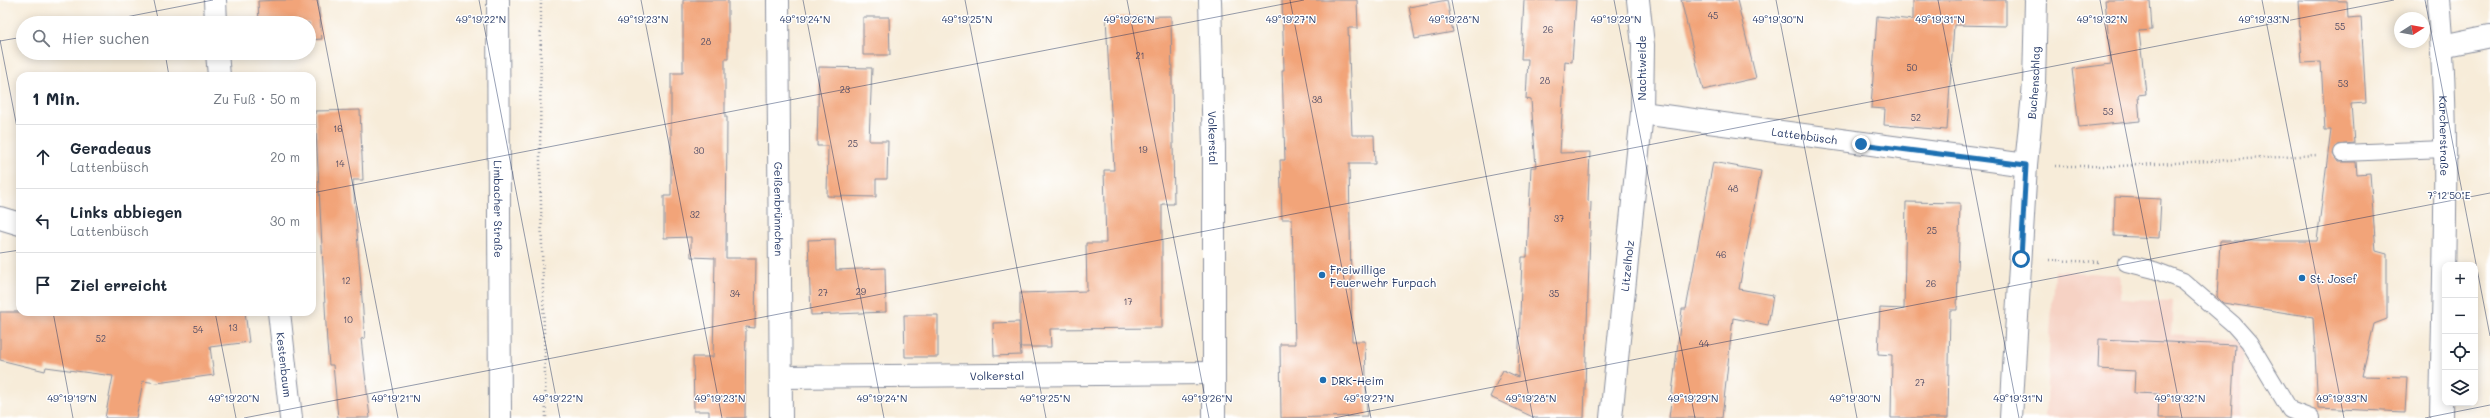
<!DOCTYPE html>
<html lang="de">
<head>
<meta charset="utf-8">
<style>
	:root { --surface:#fff; --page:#f6f6f7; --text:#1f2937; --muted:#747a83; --line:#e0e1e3 }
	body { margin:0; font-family:Mali,sans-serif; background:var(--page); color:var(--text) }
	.controls { position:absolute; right:12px; bottom:12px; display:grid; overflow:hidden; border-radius:8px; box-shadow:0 2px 10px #0003 }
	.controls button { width:36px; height:36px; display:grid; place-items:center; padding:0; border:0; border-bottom:1px solid var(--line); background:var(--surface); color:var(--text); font:20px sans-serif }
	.compass { position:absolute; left:2394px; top:12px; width:36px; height:36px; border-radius:50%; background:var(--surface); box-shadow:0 2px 10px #0003; rotate:79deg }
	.stop { position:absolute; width:12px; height:12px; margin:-9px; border:3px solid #1f6fb2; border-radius:50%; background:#fff }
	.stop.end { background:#1f6fb2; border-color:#fff; box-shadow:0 1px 4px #0008 }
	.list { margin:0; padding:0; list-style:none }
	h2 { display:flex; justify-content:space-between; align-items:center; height:52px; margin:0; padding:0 16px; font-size:17px }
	h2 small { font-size:13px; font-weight:400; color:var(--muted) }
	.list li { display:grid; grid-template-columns:26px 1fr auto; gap:12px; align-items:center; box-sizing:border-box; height:64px; padding:0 16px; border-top:1px solid var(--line) }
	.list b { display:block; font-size:15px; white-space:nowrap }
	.list p { margin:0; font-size:13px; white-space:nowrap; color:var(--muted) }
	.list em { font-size:13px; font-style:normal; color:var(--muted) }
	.icon { flex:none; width:22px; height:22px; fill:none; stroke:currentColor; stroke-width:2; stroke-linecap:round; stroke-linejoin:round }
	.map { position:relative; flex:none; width:2490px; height:418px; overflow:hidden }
	.search { position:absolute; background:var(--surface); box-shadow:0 2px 10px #0003; left:16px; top:16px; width:300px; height:44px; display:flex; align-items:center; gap:10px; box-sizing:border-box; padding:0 14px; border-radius:22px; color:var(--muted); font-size:15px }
	.panel { position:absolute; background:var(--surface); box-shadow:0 2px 10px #0003; left:16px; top:72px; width:300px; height:244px; border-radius:12px }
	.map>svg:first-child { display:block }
	.built { fill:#f6d2c4 }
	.building { fill:#f2a479 }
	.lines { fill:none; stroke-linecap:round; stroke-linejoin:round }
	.service-casing { stroke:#898e9c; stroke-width:18 }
	.minor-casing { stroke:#898e9c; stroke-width:24 }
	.secondary-casing { stroke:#898e9c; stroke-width:24 }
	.path { stroke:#898e9c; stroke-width:2.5; stroke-dasharray:1 3; stroke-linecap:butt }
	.service { stroke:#fff; stroke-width:16 }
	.minor { stroke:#fff; stroke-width:22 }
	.secondary { stroke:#fff; stroke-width:22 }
	.route { stroke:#1f6fb2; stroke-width:5 }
	.ticks { fill:none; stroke:#1b2f5e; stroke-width:1; stroke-opacity:0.45 }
	.poi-dot { fill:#1f6fb2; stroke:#fff; stroke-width:1.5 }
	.labels { text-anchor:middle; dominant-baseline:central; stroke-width:3; stroke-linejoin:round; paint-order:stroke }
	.number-label { font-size:9px; fill:#514c65 }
	.street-label { font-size:11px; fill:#1b2f5e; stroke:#fff }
	.poi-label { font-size:11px; fill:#1b2f5e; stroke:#fff; text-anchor:start }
	.ticks-label { font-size:10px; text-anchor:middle; fill:#1b2f5e; stroke:#fff; stroke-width:3; stroke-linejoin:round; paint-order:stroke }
</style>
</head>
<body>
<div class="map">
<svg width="2490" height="418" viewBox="0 0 2490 418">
	<rect width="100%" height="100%" fill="#fff"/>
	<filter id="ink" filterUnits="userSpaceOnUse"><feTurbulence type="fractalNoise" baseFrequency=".025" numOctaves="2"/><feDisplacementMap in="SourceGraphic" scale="8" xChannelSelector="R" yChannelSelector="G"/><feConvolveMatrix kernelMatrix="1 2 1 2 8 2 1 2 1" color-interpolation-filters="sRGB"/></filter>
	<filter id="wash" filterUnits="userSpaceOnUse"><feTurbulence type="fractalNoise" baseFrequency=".012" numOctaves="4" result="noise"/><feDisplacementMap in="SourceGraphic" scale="16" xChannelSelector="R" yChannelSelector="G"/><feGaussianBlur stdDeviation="0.9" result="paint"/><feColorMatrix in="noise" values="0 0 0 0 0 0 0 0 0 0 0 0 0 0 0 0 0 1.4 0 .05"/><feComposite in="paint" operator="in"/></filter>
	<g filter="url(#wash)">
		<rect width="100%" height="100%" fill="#f7ecd9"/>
		<path class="built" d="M2054,271L2121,275L2120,298L2173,301L2171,335L2244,340L2240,418H2045Z"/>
		<g id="blocks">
			<g class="building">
				<path d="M278,0H318L322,39L309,40V23H259L258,1Z"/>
				<path d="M683,0H728V59H725V117H727L726,258H756L755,328L746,327L745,418H709V411H694L693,357H713L715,258L691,257V237L664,238V196H671V73H683Z"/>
				<path d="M1282,0H1357L1358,28H1348L1352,135H1374L1375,164H1349L1352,341H1365L1367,416L1281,418L1280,344H1295L1292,219H1282L1280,160H1285L1282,70H1284Z"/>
				<path d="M1447,0L1453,32L1415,39L1409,7Z"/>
				<path d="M1524,0H1576L1572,62L1565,61L1560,153L1590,152L1588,201L1591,202L1584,418H1535L1490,397L1503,370L1518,377L1522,257H1527L1531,167H1536L1531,100L1526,99L1528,59H1521Z"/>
				<path d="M1681,0H1737L1756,78L1703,90Z"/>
				<path d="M1913,0H2006V26L1954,25L1947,130L1884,125L1885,109L1871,108L1877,16L1913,20Z"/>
				<path d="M2105,0H2150L2152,30L2139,31L2146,94L2138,95L2140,121L2079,127L2072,69L2111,64Z"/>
				<path d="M2298,0L2347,1L2348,18L2361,17L2366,103L2351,104L2354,143L2337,145L2333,154L2338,162H2356L2357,175L2370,174L2376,251L2387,254V319L2374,324L2362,376L2407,377L2405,412L2318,408L2313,317L2223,303L2217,297L2220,241H2317L2331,130H2325L2321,62L2302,63Z"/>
				<path d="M1171,16L1174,204H1162V328L1050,329L1051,347H1020V293L1087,291L1086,243H1106L1104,170H1114L1106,17Z"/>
				<path d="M863,17H889L890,55H863Z"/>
				<path d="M819,67L872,68L869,141H888L887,179H876V197L827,196L828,146H817Z"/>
				<path d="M360,110L363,180H353L365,338L361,339L370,418H338L333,365H329L327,344L315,111Z"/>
				<path d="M1713,162L1761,171L1739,289L1773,295L1768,325L1733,318L1722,418H1669L1682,309H1686Z"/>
				<path d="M2115,197L2161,199L2159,238L2114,236Z"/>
				<path d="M1906,202L1960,203L1957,310H1950L1948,418H1891L1892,355L1878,354L1880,308L1904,309Z"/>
				<path d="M835,239L836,270L885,268L886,312L811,315L808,240Z"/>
				<path d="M0,312H245L249,342L210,347L214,375L157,383L143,381L136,418H105L113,376L46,367L45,371L0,360Z"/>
				<path d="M904,315H938V357H905Z"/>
				<path d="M1019,322L1021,355L994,356L993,323Z"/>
				<path d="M2099,339L2235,345L2231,418H2158L2159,394L2134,393L2135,371L2098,369Z"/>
			</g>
		</g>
	</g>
	<g filter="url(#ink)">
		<use href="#blocks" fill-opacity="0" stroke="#898e9c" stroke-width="1"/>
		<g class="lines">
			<g class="service-casing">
				<g id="service">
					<path d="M2342,153L2445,149"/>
					<path d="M2126,263L2154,270L2183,281L2233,324L2249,342L2290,410L2311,418"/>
				</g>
			</g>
			<g class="minor-casing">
				<g id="minor">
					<path d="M215,0L216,23"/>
					<path id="s1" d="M778,0L781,418"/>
					<path id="s2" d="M1210,0L1214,148V418"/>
					<path id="s3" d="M2438,0C2451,139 2443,279 2441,418"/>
					<path d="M2442,46L2490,36"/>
					<path d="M217,53L219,76"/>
					<path id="s4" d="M1642,113L2026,165"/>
					<path d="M0,218L20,224"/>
					<path id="s5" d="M279,312L291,418"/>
					<path id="s6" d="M781,377L1213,373"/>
					<path id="s7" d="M1611,418L1642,113L1643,45L1638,0"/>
					<path id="s8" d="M2011,418L2026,165L2034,84L2036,0"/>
				</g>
			</g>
			<g class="secondary-casing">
				<g id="secondary">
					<path id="s9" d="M498,0L500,418"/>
				</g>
			</g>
			<g class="path">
				<path d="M541,0L540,163L546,418"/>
				<path d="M2055,166H2120L2317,155"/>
				<path d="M2049,260L2100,262"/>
			</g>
			<use href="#service" class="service"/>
			<use href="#minor" class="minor"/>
			<use href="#secondary" class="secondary"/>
		</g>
	</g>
	<g class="lines" filter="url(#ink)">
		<path class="route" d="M1861,144L2026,165L2021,259"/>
	</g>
	<path class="ticks" d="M154,0L159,23M317,0L398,418M479,0L560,418M641,0L722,418M803,0L884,418M965,0L1046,418M1127,0L1209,418M1290,0L1371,418M1452,0L1533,418M1614,0L1695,418M1776,0L1857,418M1938,0L2019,418M2100,0L2182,418M2262,0L2344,418M2425,0L2490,336M95,23L213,0M0,40L20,143M0,41L23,37M165,53L169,76M312,193L1304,0M0,253L20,250M53,312L73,418M215,312L236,418M244,418L2394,0M1334,418L2490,193M2425,418L2490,405"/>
	<g class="poi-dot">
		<circle cx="1322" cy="275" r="4"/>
		<circle cx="2302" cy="278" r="4"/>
		<circle cx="1323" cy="380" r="4"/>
	</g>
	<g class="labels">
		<g class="number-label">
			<text x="1713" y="15">45</text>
			<text x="2340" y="26">55</text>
			<text x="1548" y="29">26</text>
			<text x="706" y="41">28</text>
			<text x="1140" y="55">21</text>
			<text x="1912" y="67">50</text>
			<text x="1545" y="80">28</text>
			<text x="2343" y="83">53</text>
			<text x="845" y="89">23</text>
			<text x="1317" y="99">38</text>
			<text x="2108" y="111">53</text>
			<text x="1916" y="117">52</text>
			<text x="338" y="128">16</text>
			<text x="853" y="143">25</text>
			<text x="1143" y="149">19</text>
			<text x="699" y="150">30</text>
			<text x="340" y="163">14</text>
			<text x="1733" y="188">48</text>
			<text x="695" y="214">32</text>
			<text x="1559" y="218">37</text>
			<text x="1932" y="230">25</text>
			<text x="1721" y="254">46</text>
			<text x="346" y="280">12</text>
			<text x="1931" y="283">26</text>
			<text x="861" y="291">29</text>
			<text x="823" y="292">27</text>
			<text x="735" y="293">34</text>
			<text x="1554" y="293">35</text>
			<text x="1128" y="301">17</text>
			<text x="348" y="319">10</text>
			<text x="233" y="327">13</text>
			<text x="198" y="329">54</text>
			<text x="101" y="338">52</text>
			<text x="1704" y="343">44</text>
			<text x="1920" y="382">27</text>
		</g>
		<g class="street-label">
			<text transform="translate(1641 68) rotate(-90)">Nachtweide</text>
			<text stroke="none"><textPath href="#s8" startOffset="336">Buchenschlag</textPath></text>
			<text stroke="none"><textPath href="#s4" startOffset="164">Lattenbüsch</textPath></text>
			<text stroke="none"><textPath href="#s3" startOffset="136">Karcherstraße</textPath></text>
			<text stroke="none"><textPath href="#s2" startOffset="138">Volkerstal</textPath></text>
			<text stroke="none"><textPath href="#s9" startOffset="209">Limbacher Straße</textPath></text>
			<text stroke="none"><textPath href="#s1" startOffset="209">Geißenbrünnchen</textPath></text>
			<text stroke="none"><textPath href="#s7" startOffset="153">Litzelholz</textPath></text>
			<text stroke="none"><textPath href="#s5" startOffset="53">Kestenbaum</textPath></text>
			<text stroke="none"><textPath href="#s6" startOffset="216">Volkerstal</textPath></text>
		</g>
		<g class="poi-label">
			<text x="1330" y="269">Freiwillige<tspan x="1330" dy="13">Feuerwehr Furpach</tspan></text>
			<text x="2310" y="278">St. Josef</text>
			<text x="1331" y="380">DRK-Heim</text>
		</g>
	</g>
	<g class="ticks-label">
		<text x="481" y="23">49°19'22"N</text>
		<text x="643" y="23">49°19'23"N</text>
		<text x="805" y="23">49°19'24"N</text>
		<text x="967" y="23">49°19'25"N</text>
		<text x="1129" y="23">49°19'26"N</text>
		<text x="1291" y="23">49°19'27"N</text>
		<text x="1454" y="23">49°19'28"N</text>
		<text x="1616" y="23">49°19'29"N</text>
		<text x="1778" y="23">49°19'30"N</text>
		<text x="1940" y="23">49°19'31"N</text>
		<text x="2102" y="23">49°19'32"N</text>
		<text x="2264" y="23">49°19'33"N</text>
		<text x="2449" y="199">7°12'50"E</text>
		<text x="72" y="402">49°19'19"N</text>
		<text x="234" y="402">49°19'20"N</text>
		<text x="396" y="402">49°19'21"N</text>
		<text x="558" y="402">49°19'22"N</text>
		<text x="720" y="402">49°19'23"N</text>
		<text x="882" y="402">49°19'24"N</text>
		<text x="1045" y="402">49°19'25"N</text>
		<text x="1207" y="402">49°19'26"N</text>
		<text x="1369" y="402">49°19'27"N</text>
		<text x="1531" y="402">49°19'28"N</text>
		<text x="1693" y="402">49°19'29"N</text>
		<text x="1855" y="402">49°19'30"N</text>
		<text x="2018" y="402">49°19'31"N</text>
		<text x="2180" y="402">49°19'32"N</text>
		<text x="2342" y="402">49°19'33"N</text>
	</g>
</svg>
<div class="controls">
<button>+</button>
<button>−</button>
<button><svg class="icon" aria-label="locate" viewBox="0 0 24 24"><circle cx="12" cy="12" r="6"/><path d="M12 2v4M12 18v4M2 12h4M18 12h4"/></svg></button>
<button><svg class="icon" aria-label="layers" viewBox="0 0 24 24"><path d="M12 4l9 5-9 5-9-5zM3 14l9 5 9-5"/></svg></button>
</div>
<svg class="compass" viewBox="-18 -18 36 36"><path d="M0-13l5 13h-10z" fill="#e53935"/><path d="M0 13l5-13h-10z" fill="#747a83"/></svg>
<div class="stop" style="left:2021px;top:259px"></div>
<div class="stop end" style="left:1861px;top:144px"></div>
<div class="search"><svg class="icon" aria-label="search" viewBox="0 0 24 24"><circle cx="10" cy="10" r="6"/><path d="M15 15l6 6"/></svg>Hier suchen</div>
<section class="panel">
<h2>1 Min.<small>Zu Fuß · 50 m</small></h2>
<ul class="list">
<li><svg class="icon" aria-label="ahead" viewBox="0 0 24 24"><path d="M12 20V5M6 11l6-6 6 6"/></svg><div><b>Geradeaus</b><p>Lattenbüsch</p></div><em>20 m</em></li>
<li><svg class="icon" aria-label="left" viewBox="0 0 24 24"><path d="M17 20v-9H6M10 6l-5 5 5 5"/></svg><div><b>Links abbiegen</b><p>Lattenbüsch</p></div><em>30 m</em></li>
<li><svg class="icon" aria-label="arrive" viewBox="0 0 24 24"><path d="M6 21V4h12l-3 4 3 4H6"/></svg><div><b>Ziel erreicht</b></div></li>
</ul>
</section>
</div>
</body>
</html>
